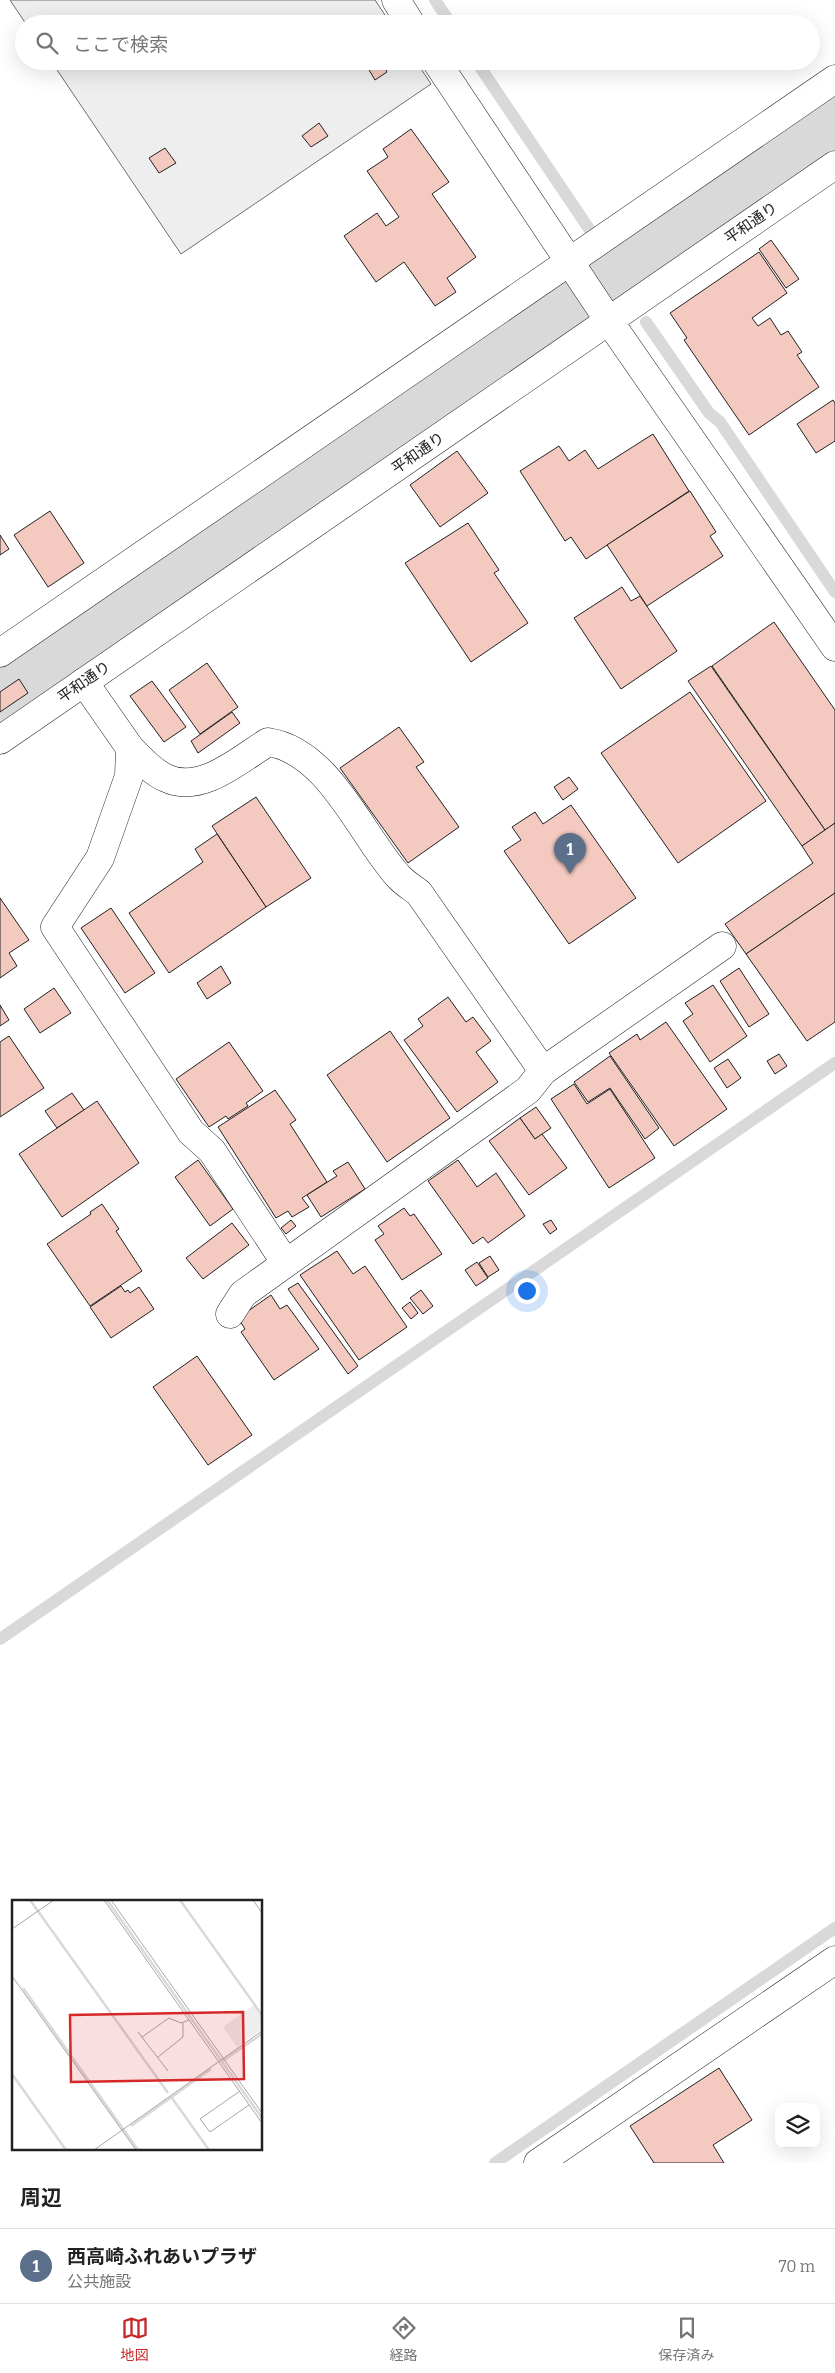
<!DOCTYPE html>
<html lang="ja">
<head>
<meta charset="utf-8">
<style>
	:root { --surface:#fff; --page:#f2f2f2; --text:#222; --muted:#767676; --line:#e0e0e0; --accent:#c62828 }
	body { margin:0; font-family:Bitter,"Noto Sans JP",serif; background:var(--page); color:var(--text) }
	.controls { position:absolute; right:15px; bottom:15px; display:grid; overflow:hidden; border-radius:10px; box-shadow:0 5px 20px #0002 }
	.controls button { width:45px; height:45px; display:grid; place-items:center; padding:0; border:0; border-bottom:1px solid var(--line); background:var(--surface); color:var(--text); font:25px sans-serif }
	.you { position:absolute; left:526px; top:1290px; width:18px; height:18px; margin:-12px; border:4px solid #fff; border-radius:50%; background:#1a73e8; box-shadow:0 0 0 8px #1a73e833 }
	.badge { display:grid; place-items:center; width:32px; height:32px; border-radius:50%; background:var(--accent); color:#fff; font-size:16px; font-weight:700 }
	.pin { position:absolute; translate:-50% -41px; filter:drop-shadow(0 1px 2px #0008) }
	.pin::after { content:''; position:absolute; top:26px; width:18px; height:15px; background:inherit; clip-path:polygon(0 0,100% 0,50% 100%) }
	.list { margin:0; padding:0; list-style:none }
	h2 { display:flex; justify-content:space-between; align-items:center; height:65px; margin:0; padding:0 20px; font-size:21px }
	h2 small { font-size:16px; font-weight:400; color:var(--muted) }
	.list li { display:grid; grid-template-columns:32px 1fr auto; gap:15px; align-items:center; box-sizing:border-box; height:75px; padding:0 20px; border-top:1px solid var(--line) }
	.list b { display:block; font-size:19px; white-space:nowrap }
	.list p { margin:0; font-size:16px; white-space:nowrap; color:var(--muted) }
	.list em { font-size:16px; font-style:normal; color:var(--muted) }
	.icon { flex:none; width:28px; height:28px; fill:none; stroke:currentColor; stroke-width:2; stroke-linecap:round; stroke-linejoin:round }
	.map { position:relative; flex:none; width:835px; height:2163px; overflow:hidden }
	.search { position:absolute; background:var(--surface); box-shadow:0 5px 20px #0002; left:15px; right:15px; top:15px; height:55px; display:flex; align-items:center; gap:12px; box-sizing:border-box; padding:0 18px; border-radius:28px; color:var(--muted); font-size:19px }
	.sheet { height:140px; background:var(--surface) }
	nav { display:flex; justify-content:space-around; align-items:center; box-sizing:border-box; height:70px; border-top:1px solid var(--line); background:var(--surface); font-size:14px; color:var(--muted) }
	nav a { display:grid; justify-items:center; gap:2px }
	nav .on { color:var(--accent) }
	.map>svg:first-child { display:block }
	.green { fill:#eee; stroke:#6f6f6f }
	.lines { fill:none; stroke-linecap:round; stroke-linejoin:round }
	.stream { stroke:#d9d9d9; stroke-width:12 }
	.river { stroke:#d9d9d9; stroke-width:75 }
	.building { fill:#f3c9c0; stroke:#222 }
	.minor-casing { stroke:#222; stroke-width:29 }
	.minor { stroke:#fff; stroke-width:28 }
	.labels { text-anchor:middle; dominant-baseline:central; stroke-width:4; stroke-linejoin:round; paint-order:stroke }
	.street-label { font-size:15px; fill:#222; stroke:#fff }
	.inset-river { fill:none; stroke:#d9d9d9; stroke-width:2.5 }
	.inset-road { fill:none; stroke:#a7a7a7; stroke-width:1 }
	.view { fill:#d62828; fill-opacity:0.15; stroke:#d62828; stroke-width:2.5 }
	.inset-edge { fill:none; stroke:#222; stroke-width:2.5 }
</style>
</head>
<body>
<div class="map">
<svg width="835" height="2163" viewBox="0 0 835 2163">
	<rect width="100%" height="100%" fill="#fff"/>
	<g class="green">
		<path d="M10,0H375L391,24H26Z"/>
		<path d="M51,61H416L431,84L181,254Z"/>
	</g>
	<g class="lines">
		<g class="stream">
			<path d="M435,0L451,24"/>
			<path d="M476,61L606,254L613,274L625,291"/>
			<path d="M646,322L709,413L720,422L835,592"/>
			<path d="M0,1639L835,1063"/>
			<path d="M495,2163L835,1928"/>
		</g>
		<path class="river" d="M0,697L835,122"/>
	</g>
	<g class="building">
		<path d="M367,61H381L387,72L375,80L365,63Z"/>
		<path d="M319,123L328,136L311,147L302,136Z"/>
		<path d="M411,129L449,182L432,194L476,257L447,278L456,292L435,306L404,262L376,282L344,236L377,213L386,226L399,217L367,171L388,157L383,149Z"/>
		<path d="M165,148L176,163L159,173L149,158Z"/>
		<path d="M771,240L799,279L786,288L759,249Z"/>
		<path d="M759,252L787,293L752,318L758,326L770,318L781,335L788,331L802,352L797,355L819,387L749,435L684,340L687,338L670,313Z"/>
		<path d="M833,400L835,403V441L816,453L797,424Z"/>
		<path d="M653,434L689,491L586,559L571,537L565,541L520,471L559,446L569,461L585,450L598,469Z"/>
		<path d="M457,451L488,493L440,527L410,485Z"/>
		<path d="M690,491L716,532L710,536L723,556L647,606L607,545Z"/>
		<path d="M50,511L84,563L48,587L14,535Z"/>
		<path d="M468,523L499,570L494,573L528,623L471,662L405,563Z"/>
		<path d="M0,535L9,549L0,555Z"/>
		<path d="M622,587L631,601L640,596L677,651L621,689L574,618Z"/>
		<path d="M774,622L835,710V823L825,830L712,666Z"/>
		<path d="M207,663L238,707L200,734L169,690Z"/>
		<path d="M711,666L825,830L802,846L688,681Z"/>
		<path d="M19,679L28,693L0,712V692Z"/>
		<path d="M152,681L186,727L164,742L130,696Z"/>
		<path d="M690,692L766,801L678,863L601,753Z"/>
		<path d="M232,712L240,723L198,753L191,741Z"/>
		<path d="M399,727L424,762L416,767L459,827L408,863L340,768Z"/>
		<path d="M569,777L578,789L563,800L554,787Z"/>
		<path d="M256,797L311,878L266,907L212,826Z"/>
		<path d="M571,805L636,898L569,944L504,851L521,840L512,827L535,812L543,824Z"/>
		<path d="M835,823V893L746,954L725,924L813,863L802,846Z"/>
		<path d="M217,834L266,907L169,973L129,913L203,862L195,849Z"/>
		<path d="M835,893V1022L807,1041L746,954Z"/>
		<path d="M0,898L29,940L9,953L17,966L0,978Z"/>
		<path d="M111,908L155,973L125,993L81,928Z"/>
		<path d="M221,966L231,983L207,999L197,983Z"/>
		<path d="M739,968L769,1014L749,1027L720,981Z"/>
		<path d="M713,985L747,1036L710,1062L683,1021L693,1014L685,1003Z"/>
		<path d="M54,988L71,1013L40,1033L24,1009Z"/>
		<path d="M448,997L466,1022L473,1017L491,1041L476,1052L498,1082L457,1112L404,1040L423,1026L418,1019Z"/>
		<path d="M0,1005L9,1020L0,1026Z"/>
		<path d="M666,1022L727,1109L674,1146L609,1053L637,1034L640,1040Z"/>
		<path d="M390,1031L450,1118L387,1162L327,1075Z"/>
		<path d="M9,1036L44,1088L0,1117V1042Z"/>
		<path d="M229,1042L263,1091L246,1103L248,1106L228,1119L226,1116L209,1127L176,1079Z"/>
		<path d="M779,1054L787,1066L775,1074L767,1061Z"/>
		<path d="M610,1056L659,1128L645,1139L610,1088L588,1102L574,1082Z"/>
		<path d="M728,1059L741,1078L727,1088L714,1068Z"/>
		<path d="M574,1084L587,1104L610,1089L655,1158L609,1188L551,1099Z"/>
		<path d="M275,1090L296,1120L290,1124L327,1182L302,1198L309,1207L292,1217L288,1211L276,1218L218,1127Z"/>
		<path d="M72,1093L84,1110L57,1128L45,1111Z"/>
		<path d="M97,1101L139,1163L62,1217L19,1154Z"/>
		<path d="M536,1107L551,1128L535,1139L520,1118Z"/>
		<path d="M520,1118L535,1139L542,1134L567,1168L529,1195L489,1141Z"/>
		<path d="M198,1160L233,1209L210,1226L175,1177Z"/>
		<path d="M458,1160L477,1187L496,1173L525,1216L488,1243L483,1237L473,1244L428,1181Z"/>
		<path d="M348,1162L365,1189L321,1217L307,1195L337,1176L333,1171Z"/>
		<path d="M102,1204L119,1229L116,1231L142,1271L90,1306L47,1244L91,1214L90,1212Z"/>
		<path d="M404,1208L410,1216L414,1214L442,1254L402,1280L375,1240L384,1234L378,1226Z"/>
		<path d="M291,1220L296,1226L286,1234L281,1228Z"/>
		<path d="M551,1220L557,1229L550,1234L543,1224Z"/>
		<path d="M232,1223L249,1245L203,1279L186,1258Z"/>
		<path d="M337,1251L353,1274L365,1266L407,1327L359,1360L300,1275Z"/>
		<path d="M490,1256L499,1270L488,1277L479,1263Z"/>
		<path d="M477,1262L488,1278L476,1286L465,1270Z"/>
		<path d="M298,1283L358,1366L348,1374L288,1289Z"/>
		<path d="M121,1286L125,1292L128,1290L130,1293L139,1287L154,1309L111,1338L90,1307Z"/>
		<path d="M421,1290L433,1306L423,1314L410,1298Z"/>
		<path d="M271,1295L280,1309L287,1305L319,1349L274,1380L241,1332L245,1329L238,1318Z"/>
		<path d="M410,1302L418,1313L411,1319L402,1308Z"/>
		<path d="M197,1356L252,1435L208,1465L153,1387Z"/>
		<path d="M719,2068L752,2120L713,2145L724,2163H654L630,2126Z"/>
	</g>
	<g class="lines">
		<g class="minor-casing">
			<g id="minor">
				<path d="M396,0L411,24"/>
				<path d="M436,61L609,321L835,647"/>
				<path d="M0,653L835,79"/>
				<path d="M84,682L130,748L129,776L100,858L55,927L191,1132L212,1151L285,1262"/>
				<path d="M0,740L835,165"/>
				<path d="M130,748C141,759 152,772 166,778C201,795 240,759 268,742C329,751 361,835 398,876C404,883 413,888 419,893L543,1071"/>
				<path d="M230,1314L243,1294L528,1090L543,1071L722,946"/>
				<path d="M538,2163L835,1960"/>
			</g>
		</g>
		<use href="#minor" class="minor"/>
	</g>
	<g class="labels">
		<g class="street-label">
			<text transform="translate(751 223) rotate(-35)">平和通り</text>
			<text transform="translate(418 453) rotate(-35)">平和通り</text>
			<text transform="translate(84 682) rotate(-35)">平和通り</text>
		</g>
	</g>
	<g transform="translate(12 1900)">
		<rect width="250" height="250" fill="#fff"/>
		<path d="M242,105L250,117V129L225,147L211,127Z" fill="#eee"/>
		<path class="inset-river" d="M18,0L156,193M95,0L250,218M168,0L250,115M11,88L126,250M209,162L250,134M0,174L54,250M160,198L197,250M119,226L199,169"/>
		<path class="inset-road" d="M92,0L250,223M99,0L250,213M241,0L250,13M0,29L42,0M0,76L124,250M126,132L156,171M130,137L157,118L169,123L177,120M146,157L171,137V123M228,191L188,219L198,232L237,205M82,250L250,131"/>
		<path class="view" d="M231,112L232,179L59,182L58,115Z"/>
		<rect width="250" height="250" class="inset-edge"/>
	</g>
</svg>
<div class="controls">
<button><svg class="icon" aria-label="layers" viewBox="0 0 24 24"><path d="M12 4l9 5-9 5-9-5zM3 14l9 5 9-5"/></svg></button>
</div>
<div class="you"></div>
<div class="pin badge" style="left:570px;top:874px;background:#5c6f8a">1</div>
<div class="search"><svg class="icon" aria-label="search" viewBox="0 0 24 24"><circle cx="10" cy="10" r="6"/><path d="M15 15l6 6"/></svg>ここで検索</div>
</div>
<section class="sheet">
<h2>周辺<small></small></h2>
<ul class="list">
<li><span class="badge" style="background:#5c6f8a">1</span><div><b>西高崎ふれあいプラザ</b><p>公共施設</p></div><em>70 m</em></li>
</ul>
</section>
<nav>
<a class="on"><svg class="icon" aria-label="map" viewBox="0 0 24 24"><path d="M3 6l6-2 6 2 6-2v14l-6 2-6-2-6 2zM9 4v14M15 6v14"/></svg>地図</a>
<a><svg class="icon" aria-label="directions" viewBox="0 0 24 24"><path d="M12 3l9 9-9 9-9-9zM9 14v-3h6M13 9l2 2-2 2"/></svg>経路</a>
<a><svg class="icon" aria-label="saved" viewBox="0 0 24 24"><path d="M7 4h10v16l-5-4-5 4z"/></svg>保存済み</a>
</nav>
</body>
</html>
